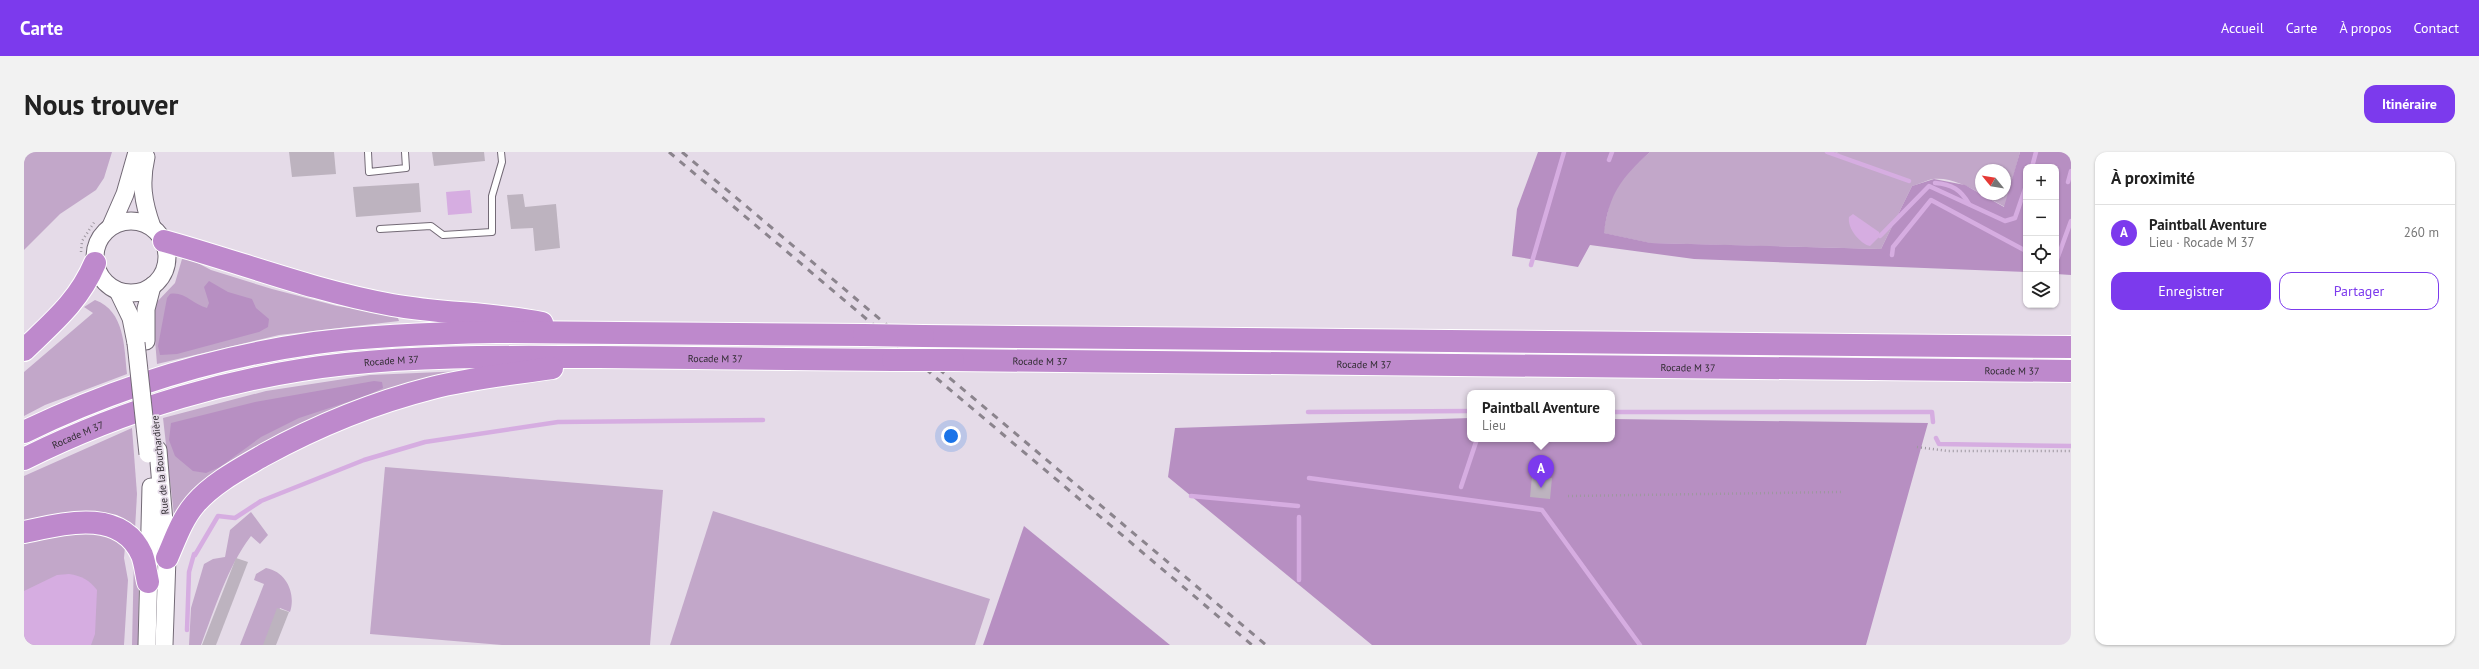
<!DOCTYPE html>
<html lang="fr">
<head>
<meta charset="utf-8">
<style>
	:root { --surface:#fff; --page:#f2f2f2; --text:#222; --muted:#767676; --line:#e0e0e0; --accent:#7c3aed }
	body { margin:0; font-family:"PT Sans",sans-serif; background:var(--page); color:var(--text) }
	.controls { position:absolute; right:12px; top:12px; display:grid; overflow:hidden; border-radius:8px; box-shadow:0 1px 3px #0004 }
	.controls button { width:36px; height:36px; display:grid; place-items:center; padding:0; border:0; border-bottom:1px solid var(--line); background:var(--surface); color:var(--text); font:20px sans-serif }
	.compass { position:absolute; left:1951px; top:12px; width:36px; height:36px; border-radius:50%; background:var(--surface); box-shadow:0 1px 3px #0004; rotate:300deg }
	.you { position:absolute; left:927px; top:284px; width:14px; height:14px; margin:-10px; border:3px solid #fff; border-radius:50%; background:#1a73e8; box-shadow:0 0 0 6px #1a73e833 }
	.badge { display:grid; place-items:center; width:26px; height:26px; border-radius:50%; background:var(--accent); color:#fff; font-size:13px; font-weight:700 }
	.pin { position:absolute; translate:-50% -33px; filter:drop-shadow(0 1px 2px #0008) }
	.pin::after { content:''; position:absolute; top:21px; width:14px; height:12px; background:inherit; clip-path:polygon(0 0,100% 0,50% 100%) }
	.popup { position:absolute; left:1443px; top:238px; width:148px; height:52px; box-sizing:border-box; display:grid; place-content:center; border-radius:8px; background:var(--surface); filter:drop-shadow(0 1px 3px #0005); font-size:13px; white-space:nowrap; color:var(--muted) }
	.popup b { font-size:15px; color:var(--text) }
	.popup::after { content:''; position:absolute; left:50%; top:100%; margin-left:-8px; border:8px solid transparent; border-top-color:var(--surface) }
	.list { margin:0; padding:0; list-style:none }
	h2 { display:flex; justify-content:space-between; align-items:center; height:52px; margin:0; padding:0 16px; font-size:17px }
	h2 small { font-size:13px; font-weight:400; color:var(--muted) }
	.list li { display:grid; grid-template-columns:26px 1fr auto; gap:12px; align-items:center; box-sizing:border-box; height:56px; padding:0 16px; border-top:1px solid var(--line) }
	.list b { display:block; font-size:15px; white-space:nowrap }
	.list p { margin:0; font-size:13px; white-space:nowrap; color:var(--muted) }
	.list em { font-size:13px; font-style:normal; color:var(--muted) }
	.actions { display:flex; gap:8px; padding:12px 16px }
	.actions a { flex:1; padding:9px 0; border:1px solid var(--accent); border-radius:12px; text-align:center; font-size:14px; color:var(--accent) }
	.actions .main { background:var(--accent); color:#fff }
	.icon { flex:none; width:22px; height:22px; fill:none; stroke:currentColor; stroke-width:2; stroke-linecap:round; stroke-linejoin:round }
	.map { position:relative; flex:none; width:2047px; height:493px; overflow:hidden; border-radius:12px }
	header { display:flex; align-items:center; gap:24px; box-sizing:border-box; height:56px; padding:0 20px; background:var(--accent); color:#fff }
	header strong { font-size:19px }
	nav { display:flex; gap:22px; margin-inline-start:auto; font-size:14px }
	.intro { display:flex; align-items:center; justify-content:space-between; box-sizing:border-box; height:96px; padding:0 24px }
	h1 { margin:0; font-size:28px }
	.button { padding:10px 18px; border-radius:12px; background:var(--accent); color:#fff; font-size:14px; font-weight:700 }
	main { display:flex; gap:24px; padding:0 24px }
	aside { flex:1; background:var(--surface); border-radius:12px; box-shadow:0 1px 3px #0004 }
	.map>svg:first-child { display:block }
	.green { fill:#c2a7c9 }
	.forest { fill:#b78fc2 }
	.water { fill:#d6ade1 }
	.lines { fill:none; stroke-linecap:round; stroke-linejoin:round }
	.stream { stroke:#d6ade1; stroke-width:4.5 }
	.building { fill:#bdb3bf }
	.lane-casing { stroke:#736a76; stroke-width:8 }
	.secondary-casing { stroke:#736a76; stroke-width:19 }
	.highway-casing { stroke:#fff; stroke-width:24 }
	.path { stroke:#9e97a0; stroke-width:2.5; stroke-dasharray:1 3; stroke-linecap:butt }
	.lane { stroke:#fff; stroke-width:6 }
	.secondary { stroke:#fff; stroke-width:17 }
	.highway { stroke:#be89cc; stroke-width:22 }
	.rail { stroke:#8b848d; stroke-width:3; stroke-dasharray:7 7; stroke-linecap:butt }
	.secondary-bridge-casing { stroke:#736a76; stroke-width:19; stroke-linecap:butt }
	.highway-bridge-casing { stroke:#fff; stroke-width:24; stroke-linecap:butt }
	.secondary-bridge { stroke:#fff; stroke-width:17 }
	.highway-bridge { stroke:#be89cc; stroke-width:22 }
	.labels { text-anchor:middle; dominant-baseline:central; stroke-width:3.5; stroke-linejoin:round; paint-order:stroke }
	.street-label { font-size:10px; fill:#2f2b30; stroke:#e5dbe8 }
</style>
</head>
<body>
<header>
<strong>Carte</strong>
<nav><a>Accueil</a><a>Carte</a><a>À propos</a><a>Contact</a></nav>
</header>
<div class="intro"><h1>Nous trouver</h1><a class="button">Itinéraire</a></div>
<main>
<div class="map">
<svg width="2047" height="493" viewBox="0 0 2047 493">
	<rect width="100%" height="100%" fill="#e5dbe8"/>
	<g class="green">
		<path d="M0,0H88L80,26L72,38L36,62L0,98Z"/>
		<path d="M1626,0H1811L1816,2L1812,0H1996L1981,55L1957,42H1981V18H1957V42C1944,34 1925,25 1909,27C1903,28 1895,32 1888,34L1857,97L1626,91L1579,81L1587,45L1604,19Z"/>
		<path d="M158,107L168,108L187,118L248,137L313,154L373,163L375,169L255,183L133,212L129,164L131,152L151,131Z"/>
		<path d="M71,148C101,159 100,195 103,222L21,253L0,264V220L69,161L60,155Z"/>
		<path d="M440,219L373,240L154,363H150L139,266L242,239L346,223Z"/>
		<path d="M108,276L113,342L111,377L0,370V324Z"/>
		<path d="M361,315L639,338L626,493H478L346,482Z"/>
		<path d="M689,359L966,447L951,493H646Z"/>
		<path d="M227,360L244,383L236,392L227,384C203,416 191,456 177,493H165L167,456L180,412L189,407L201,405L206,378Z"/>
		<path d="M64,378L83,384L101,395L100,406L104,428L100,493H0V390Z"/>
		<path d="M110,404L115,424L114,493H108Z"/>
		<path d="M242,416C263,420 272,442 266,460L256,456L242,493H216L240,432L230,428L232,422Z"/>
	</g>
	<g class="forest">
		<path d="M1514,0H1626C1597,26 1585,42 1580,81L1627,91L1857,97L1888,34L1910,27L1941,33L1980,55L1996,0H2047V123L2032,122V15H2002V120L1670,107L1566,93L1554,115L1488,104L1493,57Z"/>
		<path d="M185,129L204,140L228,147L232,156L245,167L244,175L235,180L153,202L136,203L134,194L143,146L146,142C160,139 170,153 183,156L185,151L180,135Z"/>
		<path d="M350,229L358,230L359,236L342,244L275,266L237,285L196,315L182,321L169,319L151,304L145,288L147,271L231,250Z"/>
		<path d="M1446,266V287H1588V267L1904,271L1842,493H1348L1144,325L1151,276Z"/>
		<path d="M1000,374L1146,493H959Z"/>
	</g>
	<g class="water">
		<path d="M446,38L448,61L424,63L422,40Z"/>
		<path d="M1829,62L1855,80L1856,84L1846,94C1836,92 1823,76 1825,65Z"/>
		<path d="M45,422C58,424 65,428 73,438L71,482L67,493H0V439L33,423Z"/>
	</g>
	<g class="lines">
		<g class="stream">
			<path d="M1803,0L1885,29"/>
			<path d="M1585,8L1588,0"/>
			<path d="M2008,15L2012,0"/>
			<path d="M2044,30L2047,19"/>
			<path d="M1911,31C1928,32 1937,38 1945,52"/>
			<path d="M1856,84L1905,34L1981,69L1991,66L2002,34"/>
			<path d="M1868,103L1869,95L1907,48L2002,99"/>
			<path d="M2032,110L2047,69"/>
			<path d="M1507,113L1540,0"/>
			<path d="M1284,260L1446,259"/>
			<path d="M1588,260H1908L1909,270"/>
			<path d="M1912,286L1915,292L2047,294"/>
			<path d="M1285,326L1518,358L1616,493"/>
			<path d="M1437,335L1453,287"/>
			<path d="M1167,344L1274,354"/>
			<path d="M171,403L194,364L211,366L237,349L340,308L401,290L534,270L739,268"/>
			<path d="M1275,428V365"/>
			<path d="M163,478L165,420L170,402"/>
		</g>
	</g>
	<g class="building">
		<path d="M265,0H310L312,22L268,25Z"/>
		<path d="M408,0H460L461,9L410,14Z"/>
		<path d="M395,31L397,60L332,65L329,35Z"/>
		<path d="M499,42L501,55L532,52L536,96L511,99L509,76L487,77L483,43Z"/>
		<path d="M1508,324L1528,326L1526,347L1506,345Z"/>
		<path d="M212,406L224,410L192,493H178Z"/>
		<path d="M253,456L265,460L252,493H239Z"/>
	</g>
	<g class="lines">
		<g class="lane-casing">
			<g id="lane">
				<path d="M344,0L345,20L382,16L381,0"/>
				<path d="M356,77L407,74L419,83L468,80V44L478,10L477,0"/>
			</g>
		</g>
		<g class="secondary-casing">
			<g id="secondary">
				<path d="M122,5C116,31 119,50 128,75"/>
				<circle cx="107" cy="105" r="36"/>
				<path d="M87,74L101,42L113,0"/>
				<path d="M94,139L107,166L112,191"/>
				<path d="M122,189V157L128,134"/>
				<path d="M134,298L143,406L140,493"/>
				<path d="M123,493L127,335"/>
			</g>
		</g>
		<g class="highway-casing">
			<g id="highway">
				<path d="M140,89C216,110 290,139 368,153C418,162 469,161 518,171"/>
				<path d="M899,184L2047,195"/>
				<path d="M0,198C29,170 55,149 71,111"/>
				<path id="s1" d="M929,208L2047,219"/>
				<path d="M0,280C91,236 191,205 291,191C351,183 412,181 472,180L840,183"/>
				<path id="s2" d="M0,307C100,257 211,224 322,212C406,203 491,205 575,205C673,206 771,207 869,208"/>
				<path d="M0,380C38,372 97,355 118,403C121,411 122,421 124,430"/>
				<path d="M143,406C151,388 158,367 171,352C189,331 216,317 240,303C293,274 349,251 408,236C447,226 488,222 528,216"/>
			</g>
		</g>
		<g class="path">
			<path d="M57,100L58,89L71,69"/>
			<path d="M1893,295L1924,299H2047"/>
			<path d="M1544,344L1817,340"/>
		</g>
		<use href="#lane" class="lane"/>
		<use href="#secondary" class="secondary"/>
		<use href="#highway" class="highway"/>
		<g class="rail">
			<path d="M645,0L1228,493"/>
			<path d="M658,0L1242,493"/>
		</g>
		<g class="secondary-bridge-casing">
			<path id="secondary-bridge" d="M112,191L124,302"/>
		</g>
		<g class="highway-bridge-casing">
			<g id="highway-bridge">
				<path d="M840,183L899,184"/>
				<path d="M869,208H929"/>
			</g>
		</g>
		<use href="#secondary-bridge" class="secondary-bridge"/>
		<use href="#highway-bridge" class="highway-bridge"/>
	</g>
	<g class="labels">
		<g class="street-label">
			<text stroke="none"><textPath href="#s2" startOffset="707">Rocade M 37</textPath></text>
			<text stroke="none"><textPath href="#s2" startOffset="383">Rocade M 37</textPath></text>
			<text stroke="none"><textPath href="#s1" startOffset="87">Rocade M 37</textPath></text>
			<text stroke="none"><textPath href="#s1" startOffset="411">Rocade M 37</textPath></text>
			<text stroke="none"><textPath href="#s1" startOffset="735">Rocade M 37</textPath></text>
			<text stroke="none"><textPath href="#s1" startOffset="1059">Rocade M 37</textPath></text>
			<text stroke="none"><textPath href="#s2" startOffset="59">Rocade M 37</textPath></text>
			<text transform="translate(136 313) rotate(-96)">Rue de la Bouchardière</text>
		</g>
	</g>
</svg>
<div class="controls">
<button>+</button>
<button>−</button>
<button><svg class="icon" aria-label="locate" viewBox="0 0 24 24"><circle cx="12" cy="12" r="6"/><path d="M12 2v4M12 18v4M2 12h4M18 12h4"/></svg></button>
<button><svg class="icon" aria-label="layers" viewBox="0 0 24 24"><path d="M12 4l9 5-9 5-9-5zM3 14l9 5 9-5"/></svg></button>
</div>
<svg class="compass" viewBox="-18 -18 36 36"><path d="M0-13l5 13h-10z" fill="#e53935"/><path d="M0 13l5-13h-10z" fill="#767676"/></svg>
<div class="you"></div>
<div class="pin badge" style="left:1517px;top:336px">A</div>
<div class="popup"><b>Paintball Aventure</b>Lieu</div>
</div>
<aside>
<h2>À proximité<small></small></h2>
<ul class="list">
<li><span class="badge">A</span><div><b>Paintball Aventure</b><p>Lieu · Rocade M 37</p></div><em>260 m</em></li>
</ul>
<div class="actions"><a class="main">Enregistrer</a><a>Partager</a></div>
</aside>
</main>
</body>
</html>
